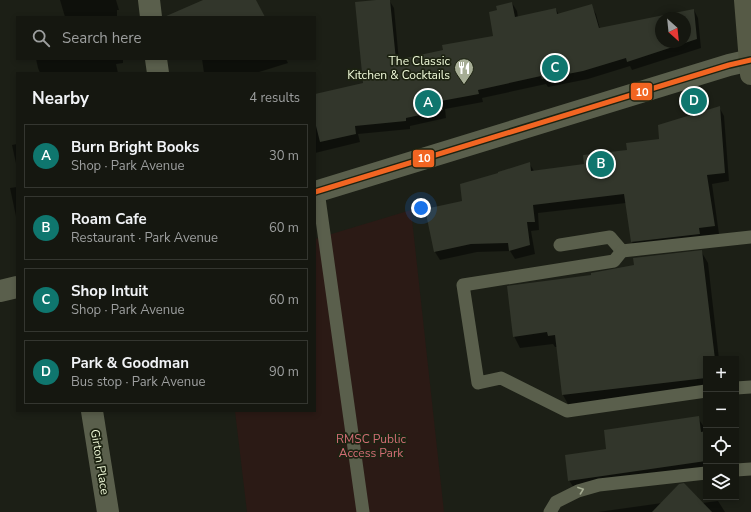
<!DOCTYPE html>
<meta charset="utf-8">
<style>
:root{--surface:#151710;--page:#1e2019;--text:#f1f3f6;--muted:#9d9f9f;--line:#343630;--accent:#0f766e}
body{margin:0;font-family:"Nunito Sans",sans-serif;background:var(--page);color:var(--text)}
.controls{position:absolute;right:12px;bottom:12px;display:grid;overflow:hidden;border-radius:0px;box-shadow:0 2px 6px #0003}
.controls button{width:36px;height:36px;display:grid;place-items:center;padding:0;border:0;border-bottom:1px solid var(--line);background:var(--surface);color:var(--text);font:20px sans-serif}
.compass{position:absolute;left:655px;top:12px;width:36px;height:36px;border-radius:50%;background:var(--surface);box-shadow:0 2px 6px #0003;rotate:153deg}
.you{position:absolute;left:421px;top:208px;width:14px;height:14px;margin:-10px;border:3px solid #fff;border-radius:50%;background:#1a73e8;box-shadow:0 0 0 6px #1a73e833}
.badge{display:grid;place-items:center;width:26px;height:26px;border-radius:50%;background:var(--accent);color:#fff;font-size:13px;font-weight:700}
.pin{position:absolute;translate:-50% -50%;border:2px solid #fff;box-shadow:0 1px 4px #0006}
.list{margin:0;padding:0;list-style:none}
h2{display:flex;justify-content:space-between;align-items:center;height:52px;margin:0;padding:0 16px;font-size:17px}
h2 small{font-size:13px;font-weight:400;color:var(--muted)}
.list li{display:grid;grid-template-columns:26px 1fr auto;gap:12px;align-items:center;box-sizing:border-box;height:64px;margin:0 8px 8px;padding:0 8px;border:1px solid var(--line);border-radius:0px}
.list b{display:block;font-size:15px;white-space:nowrap}
.list p{margin:0;font-size:13px;white-space:nowrap;color:var(--muted)}
.list em{font-size:13px;font-style:normal;color:var(--muted)}
.icon{flex:none;width:22px;height:22px;fill:none;stroke:currentColor;stroke-width:2;stroke-linecap:round;stroke-linejoin:round}
.map{position:relative;flex:none;width:751px;height:512px;overflow:hidden}
.search{position:absolute;background:var(--surface);box-shadow:0 2px 6px #0003;left:16px;top:16px;width:300px;height:44px;display:flex;align-items:center;gap:10px;box-sizing:border-box;padding:0 14px;border-radius:0px;color:var(--muted);font-size:15px}
.panel{position:absolute;background:var(--surface);box-shadow:0 2px 6px #0003;left:16px;top:72px;width:300px;height:340px;border-radius:0px}
.map>svg:first-child{display:block}
.green{fill:#2b1a15}
.shadow{fill:#0007;fill-rule:evenodd}
.building{fill:#32362b;fill-rule:evenodd}
.lines{fill:none;stroke-linecap:round;stroke-linejoin:round}
.service{stroke:#5a5f4c;stroke-width:13}
.minor{stroke:#5a5f4c;stroke-width:22}
.tertiary{stroke:#5a5f4c;stroke-width:22}
.secondary{stroke:#565a46;stroke-width:22}
.bus-1-casing{stroke:#1d2312;stroke-width:8}
.bus-1{stroke:#f26522;stroke-width:5}
.oneway{stroke:#a5ac92}
.labels{text-anchor:middle;dominant-baseline:central;stroke-width:3.5;stroke-linejoin:round;paint-order:stroke}
.poi-label{font-size:12px;fill:#f0fad9;stroke:#1d2312;text-anchor:end}
.park-label{font-size:12px;fill:#d26d75;stroke:#1d2312}
.street-label{font-size:12px;fill:#f0fad9;stroke:#1d2312}
.line-badge{stroke:#1d2312;stroke-width:1.5}
.badge-label{font-size:11px;text-anchor:middle;font-weight:bold;fill:#fff}
</style>
<div class="map">
<svg width="751" height="512" viewBox="0 0 751 512">
<rect width="100%" height="100%" fill="#1c1f16"/>
<path class="green" d="M 411,210 L 444,512 L 247,512 L 235,411 L 315,411 L 315,239 Z"/>
<g class="shadow">
<path d="M 60,0 L 116,0 L 119,10 L 117,10 L 117,17 L 65,17 Z"/>
<path d="M 386,0 L 389,0 L 394,8 L 399,61 L 444,51 L 495,36 L 498,11 L 512,3 L 517,11 L 518,18 L 556,9 L 559,15 L 591,6 L 596,14 L 600,29 L 694,10 L 698,18 L 701,48 L 632,70 L 630,66 L 588,79 L 548,87 L 546,84 L 482,98 L 483,102 L 445,109 L 446,118 L 410,126 L 410,129 L 358,134 L 360,142 L 315,153 L 315,95 L 365,84 ZM 661,18 L 685,18 L 685,42 L 661,42 Z"/>
<path d="M 36,59 L 123,59 L 123,63 L 116,64 L 118,73 L 40,73 L 38,68 Z"/>
<path d="M 202,59 L 286,59 L 288,63 L 256,73 L 204,73 Z"/>
<path d="M 719,107 L 724,116 L 729,181 L 712,184 L 719,234 L 637,250 L 632,242 L 626,203 L 538,213 L 539,230 L 531,231 L 535,254 L 515,259 L 510,251 L 477,252 L 440,260 L 435,252 L 463,201 L 500,174 L 529,163 L 534,171 L 585,165 L 660,139 Z"/>
<path d="M 17,144 L 17,168 L 12,145 Z"/>
<path d="M 17,187 L 17,221 L 10,188 Z"/>
<path d="M 701,251 L 708,263 L 719,359 L 706,359 L 706,390 L 569,406 L 563,395 L 557,347 L 555,347 L 553,344 L 520,348 L 514,336 L 592,276 Z"/>
<path d="M 698,418 L 704,427 L 704,432 L 706,432 L 706,472 L 575,490 L 569,480 L 607,450 Z"/>
<path d="M 718,501 L 725,512 L 598,512 L 662,503 L 702,503 Z"/>
</g>
<g class="building">
<path d="M 203,0 L 256,0 L 265,17 L 164,17 Z"/>
<path d="M 376,0 L 390,0 L 396,60 L 443,50 L 442,45 L 493,36 L 489,12 L 497,10 L 496,6 L 512,2 L 515,17 L 556,8 L 557,14 L 592,4 L 599,28 L 694,9 L 697,39 L 627,62 L 626,58 L 583,71 L 542,79 L 541,76 L 478,90 L 479,94 L 441,101 L 443,110 L 406,118 L 406,121 L 355,126 L 356,134 L 320,142 L 315,122 L 315,94 L 363,83 L 355,2 ZM 661,18 L 685,18 L 685,42 L 661,42 Z"/>
<path d="M 720,106 L 725,173 L 707,175 L 715,226 L 699,228 L 700,234 L 631,242 L 624,194 L 533,205 L 535,222 L 527,222 L 530,245 L 509,251 L 508,243 L 471,244 L 434,252 L 425,209 L 462,201 L 460,184 L 498,173 L 498,172 L 530,162 L 531,171 L 584,164 L 583,155 L 627,150 L 626,143 L 659,139 L 658,125 Z"/>
<path d="M 702,250 L 715,359 L 706,359 L 706,378 L 562,395 L 555,335 L 548,336 L 547,332 L 513,337 L 507,286 L 591,275 L 591,273 L 634,265 L 633,258 Z"/>
<path d="M 699,416 L 701,432 L 706,431 L 706,461 L 568,481 L 565,455 L 606,449 L 604,430 Z"/>
<path d="M 684,483 L 712,512 L 652,512 L 679,484 Z"/>
</g>
<g class="lines">
<g class="service">
<path d="M 318,191 L 363,512"/>
<path d="M 560,245 L 610,237 L 622,251 L 751,237"/>
<path d="M 622,251 L 614,261 L 463,285 L 478,383 L 501,378 L 567,411 L 706,391"/>
<path d="M 736,388 L 751,387"/>
<path d="M 736,470 L 751,469"/>
<path d="M 550,512 L 556,502 L 578,491 L 599,485 L 706,473"/>
</g>
<g class="minor">
<path d="M 149,0 L 151,17"/>
<path d="M 156,59 L 158,73"/>
<path d="M 92,411 L 108,512"/>
</g>
<g class="tertiary">
<path d="M 315,192 L 729,65 L 751,60"/>
<path d="M 0,291 L 17,287"/>
</g>
<path class="secondary" d="M 745,0 L 751,74"/>
<g class="bus-1-casing">
<path id="bus-1" d="M 315,192 L 729,65 L 751,60"/>
</g>
<use href="#bus-1" class="bus-1"/>
</g>
<defs><path id="oneway-chevron" d="M-2-3.5L2.5 0L-2 3.5" fill="none" stroke-width="1.6" stroke-linecap="round" stroke-linejoin="round"/></defs>
<use class="oneway" href="#oneway-chevron" transform="translate(581 490) rotate(-20)"/>
<defs>
<g id="restaurant-pin" transform="scale(1)"><path d="M0 17L-7.5 6A9.5 9.5 0 1 1 7.5 6Z" fill="#a6ad95" stroke="#1d2312"/><path d="M-5-6h1v4h1v-4h1v4h1v-4h1v5L-1.5 .5V6h-2V.5L-5-1ZM5-6V6H3V1.5H1.5Q1.5-4 5-6Z" fill="#fff"/></g>
</defs>
<g fill-rule="evenodd">
<use href="#restaurant-pin" x="464" y="68"/>
</g>
<g class="labels">
<g class="poi-label">
<text x="450" y="61">The Classic<tspan x="450" dy="14">Kitchen &amp; Cocktails</tspan></text>
</g>
<g class="park-label">
<text x="371" y="439">RMSC Public<tspan x="371" dy="14">Access Park</tspan></text>
</g>
<g class="street-label">
<text transform="translate(100 462) rotate(81)">Girton Place</text>
</g>
</g>
<g class="line-badge">
<rect x="630" y="82" width="23" height="19" rx="4" fill="#f26522"/>
<rect x="412" y="149" width="23" height="19" rx="4" fill="#f26522"/>
</g>
<g class="badge-label">
<text x="642" y="96">10</text>
<text x="424" y="162">10</text>
</g>
</svg>
<div class="controls">
<button>+</button>
<button>−</button>
<button><svg class="icon" aria-label="locate" viewBox="0 0 24 24"><circle cx="12" cy="12" r="6"/><path d="M12 2v4M12 18v4M2 12h4M18 12h4"/></svg></button>
<button><svg class="icon" aria-label="layers" viewBox="0 0 24 24"><path d="M12 4l9 5-9 5-9-5zM3 14l9 5 9-5"/></svg></button>
</div>
<svg class="compass" viewBox="-18 -18 36 36"><path d="M0-13l5 13h-10z" fill="#e53935"/><path d="M0 13l5-13h-10z" fill="#9d9f9f"/></svg>
<div class="you"></div>
<div class="pin badge" style="left:428px;top:103px">A</div>
<div class="pin badge" style="left:601px;top:164px">B</div>
<div class="pin badge" style="left:555px;top:68px">C</div>
<div class="pin badge" style="left:694px;top:101px">D</div>
<div class="search"><svg class="icon" aria-label="search" viewBox="0 0 24 24"><circle cx="10" cy="10" r="6"/><path d="M15 15l6 6"/></svg>Search here</div>
<section class="panel">
<h2>Nearby<small>4 results</small></h2>
<ul class="list">
<li><span class="badge">A</span><div><b>Burn Bright Books</b><p>Shop · Park Avenue</p></div><em>30 m</em></li>
<li><span class="badge">B</span><div><b>Roam Cafe</b><p>Restaurant · Park Avenue</p></div><em>60 m</em></li>
<li><span class="badge">C</span><div><b>Shop Intuit</b><p>Shop · Park Avenue</p></div><em>60 m</em></li>
<li><span class="badge">D</span><div><b>Park &amp; Goodman</b><p>Bus stop · Park Avenue</p></div><em>90 m</em></li>
</ul>
</section>
</div>
